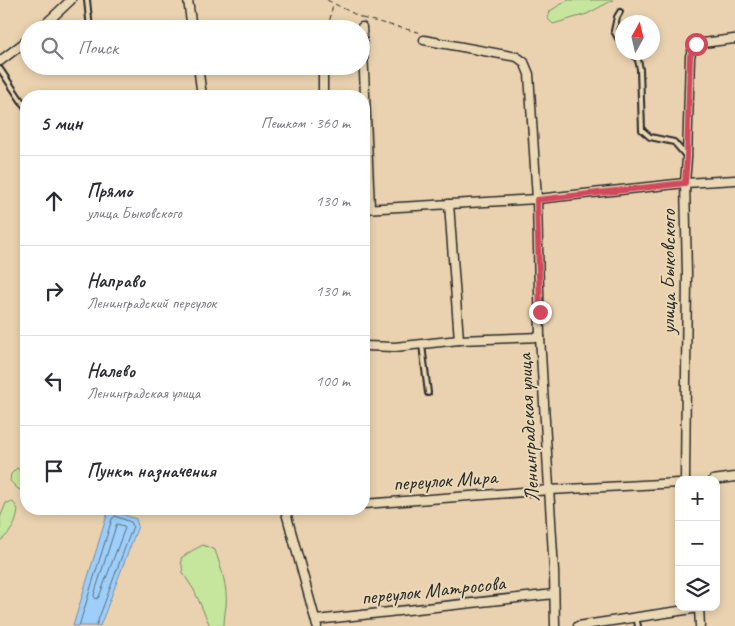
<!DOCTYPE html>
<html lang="ru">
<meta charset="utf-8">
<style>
:root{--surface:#fff;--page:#f2f2f3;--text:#2b2b33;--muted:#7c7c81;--line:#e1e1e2}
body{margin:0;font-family:Caveat,sans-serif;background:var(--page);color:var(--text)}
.controls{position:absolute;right:15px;bottom:15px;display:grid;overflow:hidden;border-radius:10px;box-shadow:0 2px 8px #0003}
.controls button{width:45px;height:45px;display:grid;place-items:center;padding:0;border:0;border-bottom:1px solid var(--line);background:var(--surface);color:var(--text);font:25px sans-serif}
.compass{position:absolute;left:615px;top:15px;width:45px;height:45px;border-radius:50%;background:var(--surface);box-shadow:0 2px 8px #0003;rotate:8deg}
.stop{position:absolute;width:15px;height:15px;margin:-11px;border:4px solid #d1495b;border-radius:50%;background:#fff}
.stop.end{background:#d1495b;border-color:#fff;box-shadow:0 1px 5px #0008}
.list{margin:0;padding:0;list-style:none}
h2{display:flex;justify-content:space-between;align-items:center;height:65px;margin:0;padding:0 20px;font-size:21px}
h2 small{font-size:16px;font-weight:400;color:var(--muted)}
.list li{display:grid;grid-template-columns:32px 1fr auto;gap:15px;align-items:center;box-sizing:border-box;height:90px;padding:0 20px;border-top:1px solid var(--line)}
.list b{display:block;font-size:19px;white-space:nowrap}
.list p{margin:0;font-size:16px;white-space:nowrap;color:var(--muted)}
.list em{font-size:16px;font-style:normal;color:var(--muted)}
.icon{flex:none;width:28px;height:28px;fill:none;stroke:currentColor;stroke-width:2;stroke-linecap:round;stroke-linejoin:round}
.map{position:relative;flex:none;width:735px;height:626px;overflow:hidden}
.search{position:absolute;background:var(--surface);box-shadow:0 2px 8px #0003;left:20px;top:20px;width:350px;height:55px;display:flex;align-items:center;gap:12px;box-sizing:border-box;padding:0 18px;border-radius:28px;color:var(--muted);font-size:19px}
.panel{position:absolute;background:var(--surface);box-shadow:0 2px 8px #0003;left:20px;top:90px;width:350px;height:425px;border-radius:20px}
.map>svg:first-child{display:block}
.green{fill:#c6e59d;stroke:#788864}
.water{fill:#9ecffa;stroke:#708da7}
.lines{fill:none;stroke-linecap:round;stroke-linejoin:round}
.shore{stroke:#596d7e;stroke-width:1}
.service-casing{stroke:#2b2b2b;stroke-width:8}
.minor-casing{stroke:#2b2b2b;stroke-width:11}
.path{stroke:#2b2b2b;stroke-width:1;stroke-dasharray:5 4;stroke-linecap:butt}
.service{stroke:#ebd9b6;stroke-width:4}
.minor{stroke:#ebd9b6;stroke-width:8}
.route{stroke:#d1495b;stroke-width:6}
.labels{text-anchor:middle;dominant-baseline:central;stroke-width:4;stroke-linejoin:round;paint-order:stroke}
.street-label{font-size:21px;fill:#2b2b2b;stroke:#ebd9b6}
</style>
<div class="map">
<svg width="735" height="626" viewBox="0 0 735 626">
<rect width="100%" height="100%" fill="#ead2b0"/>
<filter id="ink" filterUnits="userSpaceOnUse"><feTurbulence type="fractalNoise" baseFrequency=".02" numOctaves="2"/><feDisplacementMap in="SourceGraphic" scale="10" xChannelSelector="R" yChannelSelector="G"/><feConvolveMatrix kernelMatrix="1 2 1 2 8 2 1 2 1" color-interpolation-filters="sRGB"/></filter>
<g filter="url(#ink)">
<g class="green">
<path d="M 568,0 L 613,0 L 587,14 L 553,24 L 548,19 L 550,11 Z"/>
<path d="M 17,468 L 26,476 L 26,491 L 18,489 L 10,481 L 11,474 Z"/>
<path d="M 13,502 L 18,509 C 17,523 11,533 0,541 L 0,518 L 6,503 Z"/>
<path d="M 203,545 L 215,550 C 221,568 228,587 226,606 C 225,613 224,619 224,626 L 210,626 L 194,590 L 183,573 L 181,558 L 193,550 Z"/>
</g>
<path class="water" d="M 113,511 L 136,519 L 138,526 L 100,626 L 73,626 L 107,515 Z"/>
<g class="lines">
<g class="shore">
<path d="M 117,524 L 124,526 L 125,528 L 99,597 L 96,599 L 94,596 Z"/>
<path d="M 79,626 L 112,519 L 115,516 L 131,522 L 133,526 L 96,626"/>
</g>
<g class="service-casing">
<g id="service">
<path d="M 87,0 L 90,29"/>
<path d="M 620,12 L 617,17 L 614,31 L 622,45"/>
<path d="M 632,52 L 638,60 L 640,69 L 642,130 L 650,137 L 674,142 L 686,156"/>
<path d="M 0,69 L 26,108"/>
<path d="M 422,345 L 428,393"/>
<path d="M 636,617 L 638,626"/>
</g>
</g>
<g class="minor-casing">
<g id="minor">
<path d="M 188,0 L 192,29"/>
<path d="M 362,27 L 370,208"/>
<path d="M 40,29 L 71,0"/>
<path d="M 424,40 L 517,57 L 524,62 L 529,74 L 537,199 L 540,337 L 554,571 L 555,626"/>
<path d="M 0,61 L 29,39"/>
<path d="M 198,66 L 202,96"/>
<path d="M 323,96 L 323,66"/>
<path d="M 449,204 L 459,340"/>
<path d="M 364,209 L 537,199 L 685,183 L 735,180"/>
<path d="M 364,346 L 395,347 L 459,340 L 540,337"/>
<path d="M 685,480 L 687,274 L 685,183 L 687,158 L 690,56 L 695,44 L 734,39"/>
<path d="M 713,480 L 735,477"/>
<path d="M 364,504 L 550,490 L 679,483"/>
<path d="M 285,509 L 317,626"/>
<path d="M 699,607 L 700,626"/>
<path d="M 316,620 L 554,594"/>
<path d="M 578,626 L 699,608"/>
</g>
</g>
<g class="path">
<path d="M 327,0 L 362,18"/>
<path d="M 362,18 L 422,33"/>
<path d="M 328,29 L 333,4"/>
</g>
<use href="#service" class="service"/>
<use href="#minor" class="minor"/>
</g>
</g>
<g class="lines" filter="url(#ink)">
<path class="route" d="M 540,312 L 537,200 L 685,183 L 687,158 L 690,56 L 696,44"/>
</g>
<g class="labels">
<g class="street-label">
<text transform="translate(668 272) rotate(-90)">улица Быковского</text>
<text transform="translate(528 428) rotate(-93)">Ленинградская улица</text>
<text transform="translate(445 480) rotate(-4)">переулок Мира</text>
<text transform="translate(433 590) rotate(-6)">переулок Матросова</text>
</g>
</g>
</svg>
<div class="controls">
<button>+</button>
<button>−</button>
<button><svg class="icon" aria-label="layers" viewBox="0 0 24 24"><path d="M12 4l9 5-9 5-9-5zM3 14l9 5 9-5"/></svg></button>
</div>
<svg class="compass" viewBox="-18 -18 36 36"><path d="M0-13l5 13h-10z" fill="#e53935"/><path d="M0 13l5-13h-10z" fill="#7c7c81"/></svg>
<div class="stop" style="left:696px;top:44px"></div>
<div class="stop end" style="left:540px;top:312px"></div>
<div class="search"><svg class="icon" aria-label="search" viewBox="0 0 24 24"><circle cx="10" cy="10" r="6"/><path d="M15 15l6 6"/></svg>Поиск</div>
<section class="panel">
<h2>5 мин<small>Пешком · 360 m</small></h2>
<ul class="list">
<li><svg class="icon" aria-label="ahead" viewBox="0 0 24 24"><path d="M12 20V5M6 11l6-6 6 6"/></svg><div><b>Прямо</b><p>улица Быковского</p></div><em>130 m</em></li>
<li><svg class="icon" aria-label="right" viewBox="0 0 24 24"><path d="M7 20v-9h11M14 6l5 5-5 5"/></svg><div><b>Направо</b><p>Ленинградский переулок</p></div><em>130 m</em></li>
<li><svg class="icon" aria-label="left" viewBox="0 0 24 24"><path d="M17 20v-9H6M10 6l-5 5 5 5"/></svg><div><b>Налево</b><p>Ленинградская улица</p></div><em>100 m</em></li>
<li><svg class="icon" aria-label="arrive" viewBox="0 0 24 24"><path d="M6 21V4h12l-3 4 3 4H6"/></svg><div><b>Пункт назначения</b></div></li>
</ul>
</section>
</div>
